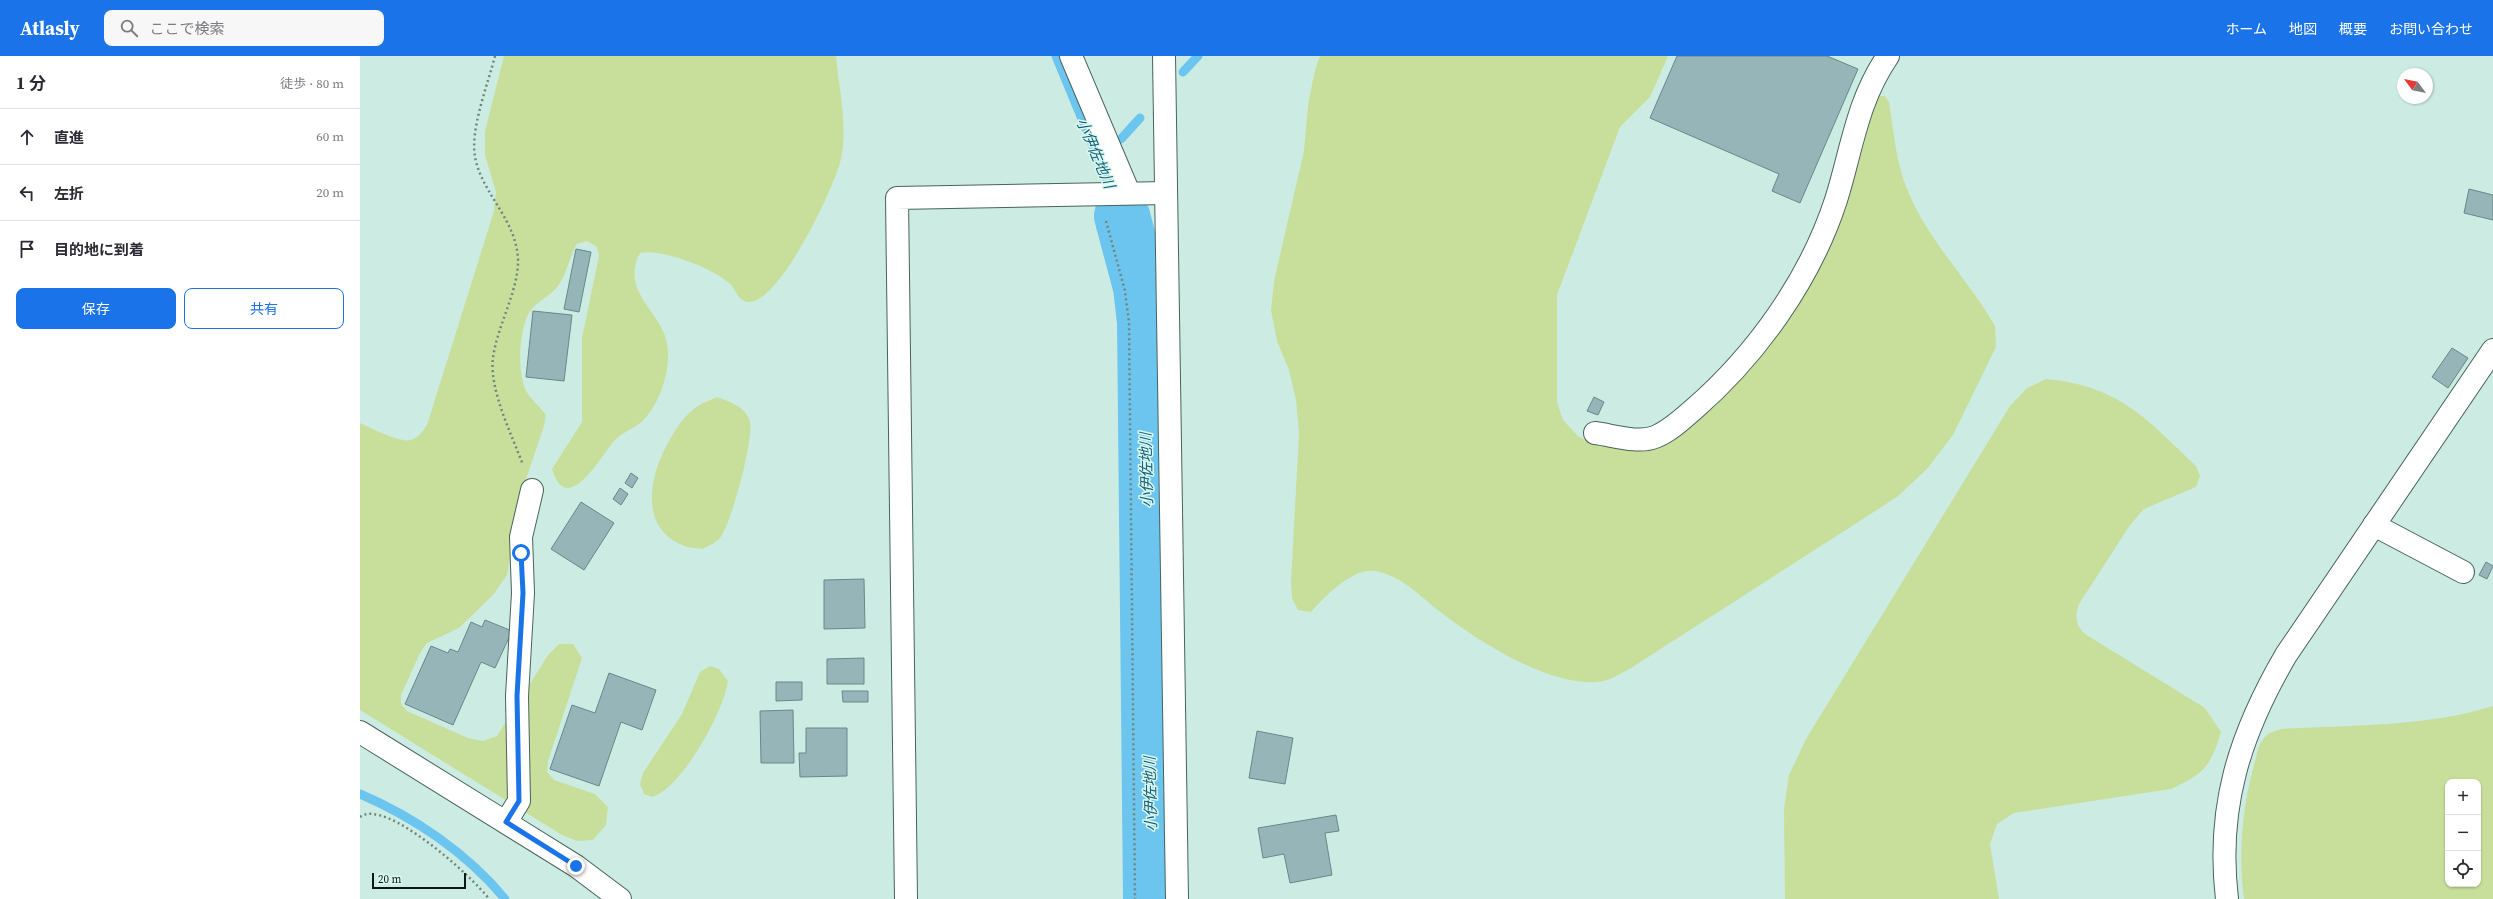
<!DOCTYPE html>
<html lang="ja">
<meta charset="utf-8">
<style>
:root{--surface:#fff;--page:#f7f7f7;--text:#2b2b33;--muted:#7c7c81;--line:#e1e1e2;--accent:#1a73e8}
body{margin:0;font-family:"Source Serif 4","Noto Sans JP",serif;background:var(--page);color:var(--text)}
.controls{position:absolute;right:12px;bottom:12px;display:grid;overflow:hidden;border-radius:8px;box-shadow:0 1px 3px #0004}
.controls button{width:36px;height:36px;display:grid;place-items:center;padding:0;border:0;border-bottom:1px solid var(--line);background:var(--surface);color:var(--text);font:20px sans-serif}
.compass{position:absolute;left:2037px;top:12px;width:36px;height:36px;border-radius:50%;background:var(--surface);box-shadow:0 1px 3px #0004;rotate:302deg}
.scale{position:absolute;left:12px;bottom:10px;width:94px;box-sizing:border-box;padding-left:4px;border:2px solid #0c1815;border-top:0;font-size:11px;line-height:14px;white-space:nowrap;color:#0c1815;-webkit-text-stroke:3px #d9f9f0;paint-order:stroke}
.stop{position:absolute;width:12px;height:12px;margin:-9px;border:3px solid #1a73e8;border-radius:50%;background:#fff}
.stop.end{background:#1a73e8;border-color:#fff;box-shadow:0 1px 4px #0008}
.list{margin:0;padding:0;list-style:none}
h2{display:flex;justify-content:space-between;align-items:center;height:52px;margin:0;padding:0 16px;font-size:17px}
h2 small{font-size:13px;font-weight:400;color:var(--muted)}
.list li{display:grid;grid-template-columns:26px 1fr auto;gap:12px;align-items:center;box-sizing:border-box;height:56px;padding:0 16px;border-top:1px solid var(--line)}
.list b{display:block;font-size:15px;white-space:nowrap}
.list em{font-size:13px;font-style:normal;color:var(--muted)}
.actions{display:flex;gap:8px;padding:12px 16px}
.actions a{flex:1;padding:9px 0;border:1px solid var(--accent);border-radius:8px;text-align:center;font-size:14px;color:var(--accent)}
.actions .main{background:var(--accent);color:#fff}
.icon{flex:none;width:22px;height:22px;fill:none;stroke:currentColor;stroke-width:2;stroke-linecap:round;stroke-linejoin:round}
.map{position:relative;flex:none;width:2133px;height:843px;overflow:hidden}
header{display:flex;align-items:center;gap:24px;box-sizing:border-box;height:56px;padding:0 20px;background:var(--accent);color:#fff}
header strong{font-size:19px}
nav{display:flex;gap:22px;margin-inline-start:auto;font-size:14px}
.search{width:280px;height:36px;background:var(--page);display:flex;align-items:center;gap:10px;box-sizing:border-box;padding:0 14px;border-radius:8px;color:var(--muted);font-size:15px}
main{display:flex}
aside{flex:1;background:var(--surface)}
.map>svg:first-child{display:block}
.green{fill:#c7df9b;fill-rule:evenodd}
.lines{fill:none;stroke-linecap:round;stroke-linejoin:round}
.stream{stroke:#6cc5ee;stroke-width:9}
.river{stroke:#6cc5ee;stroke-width:56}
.building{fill:#95b5b8;stroke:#68878a}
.minor-casing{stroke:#47635c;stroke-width:24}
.path{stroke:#6f8680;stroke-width:2.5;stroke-dasharray:2 3;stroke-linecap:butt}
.minor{stroke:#fff;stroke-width:22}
.route{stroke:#1a73e8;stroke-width:5}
.labels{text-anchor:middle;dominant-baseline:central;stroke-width:3;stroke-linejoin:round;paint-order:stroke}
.water-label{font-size:15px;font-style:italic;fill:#175d79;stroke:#d9f9f0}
</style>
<header>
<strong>Atlasly</strong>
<div class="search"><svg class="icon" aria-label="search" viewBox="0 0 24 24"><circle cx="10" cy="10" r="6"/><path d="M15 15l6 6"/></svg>ここで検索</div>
<nav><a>ホーム</a><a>地図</a><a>概要</a><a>お問い合わせ</a></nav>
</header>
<main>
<aside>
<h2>1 分<small>徒歩 · 80 m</small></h2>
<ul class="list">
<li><svg class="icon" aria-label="ahead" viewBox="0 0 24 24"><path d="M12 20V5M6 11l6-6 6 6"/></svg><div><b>直進</b></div><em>60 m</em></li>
<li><svg class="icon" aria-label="left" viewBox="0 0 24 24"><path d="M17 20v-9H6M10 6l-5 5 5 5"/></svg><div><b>左折</b></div><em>20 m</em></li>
<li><svg class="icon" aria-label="arrive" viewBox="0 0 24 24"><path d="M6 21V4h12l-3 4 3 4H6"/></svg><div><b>目的地に到着</b></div></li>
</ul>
<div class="actions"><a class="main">保存</a><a>共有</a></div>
</aside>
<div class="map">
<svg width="2133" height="843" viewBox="0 0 2133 843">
<rect width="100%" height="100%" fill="#ccece3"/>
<g class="green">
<path d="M 144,0 L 476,0 C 479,33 488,70 481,103 C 475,130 419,249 388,246 C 377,245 376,232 369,227 C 352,212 301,192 280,197 C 258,239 308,257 308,296 C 309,320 298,353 279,368 C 271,374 261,377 254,385 C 241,400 207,463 192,413 L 222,366 L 222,282 L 239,200 L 237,191 L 227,185 L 217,188 C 209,201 207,218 198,230 C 190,241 176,245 169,257 C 159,274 156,320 168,338 C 173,345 180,351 186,359 L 184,370 L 163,432 L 147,519 L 133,539 L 99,572 L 67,587 L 60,597 L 41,639 L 41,648 L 47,655 L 108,682 L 123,685 L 137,680 L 188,599 L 199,588 L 213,588 L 222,602 L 188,705 L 187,716 L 194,724 L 235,738 L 248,751 L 246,769 L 233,784 L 217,785 L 202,779 L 0,654 L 0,367 C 11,372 40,387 51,384 C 58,382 63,375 67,369 L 134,155 L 136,136 L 125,99 L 125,75 Z"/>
<path d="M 960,0 L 1308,0 L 1290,41 L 1260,71 L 1197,239 L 1197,346 L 1203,364 L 1218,380 L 1233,388 L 1273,394 L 1297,393 L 1317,382 L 1355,350 L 1389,315 L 1419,277 L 1445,237 L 1468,194 L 1487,149 L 1515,47 L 1519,40 L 1525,40 L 1529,46 C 1534,76 1536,108 1548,135 C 1568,185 1609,224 1635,270 L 1636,291 L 1593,379 L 1567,413 L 1537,441 L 1271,612 C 1263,616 1253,623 1243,625 C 1195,635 1116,584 1079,555 C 1060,540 1040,519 1015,515 C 993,511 964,541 951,556 L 938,554 L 932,542 L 931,525 L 939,378 L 936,344 L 929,314 L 917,285 L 911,254 L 914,225 L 944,95 L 948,49 L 955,14 Z"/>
<path d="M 1686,323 C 1759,330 1786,362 1836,410 L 1840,420 L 1836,431 L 1784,453 L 1770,469 L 1719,548 C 1715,561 1715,568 1725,578 L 1845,652 L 1861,676 C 1851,710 1844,718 1811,733 L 1654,757 L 1637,768 L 1630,788 L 1639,843 L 1425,843 L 1424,752 L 1429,719 L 1446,683 L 1650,350 L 1667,332 Z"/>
<path d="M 357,341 C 371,346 386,351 390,366 C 394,382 371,471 359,483 C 355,487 348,490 343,493 C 337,492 328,492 322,489 C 278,470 290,418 309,385 C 316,373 325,358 338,350 C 344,346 351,344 357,341 Z"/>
<path d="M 350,610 L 359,613 L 368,625 C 364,655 322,732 292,741 L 284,738 L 280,728 L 283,717 L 322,658 L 340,616 Z"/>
<path d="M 2133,650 L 2133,843 L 1884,843 C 1878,798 1882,753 1894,709 C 1897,699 1898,686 1907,679 C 1910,676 1917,675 1921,673 C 1991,669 2066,671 2133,650 ZM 2088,726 L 2118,726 L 2118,828 L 2088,828 Z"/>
</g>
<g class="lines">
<g class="stream">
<path d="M 696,0 L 762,160"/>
<path d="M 823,16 L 838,0"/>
<path d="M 761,83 L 780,62"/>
<path d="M 0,738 C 54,761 107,797 145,843"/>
</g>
<path class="river" d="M 762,160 L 781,231 L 785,266 L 791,843"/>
</g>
<g class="building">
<path d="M 1317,0 L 1467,0 L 1498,13 L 1440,147 L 1412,135 L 1419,118 L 1290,62 Z"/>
<path d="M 2109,133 L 2133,139 L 2133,164 L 2104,157 Z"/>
<path d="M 216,193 L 231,196 L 219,256 L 204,253 Z"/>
<path d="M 173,255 L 212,259 L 204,325 L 166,321 Z"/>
<path d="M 2092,292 L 2108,302 L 2088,332 L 2072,321 Z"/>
<path d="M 1234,341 L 1244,346 L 1238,359 L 1227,355 Z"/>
<path d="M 271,417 L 278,422 L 272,432 L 265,427 Z"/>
<path d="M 260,432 L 268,438 L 261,449 L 253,443 Z"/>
<path d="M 221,446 L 254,467 L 224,514 L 191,493 Z"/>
<path d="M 2126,506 L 2133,510 L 2127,523 L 2119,519 Z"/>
<path d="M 504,523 L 505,572 L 464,573 L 464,524 Z"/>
<path d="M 125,564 L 152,575 L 135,612 L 121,606 L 93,669 L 45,648 L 71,590 L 88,597 L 90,593 L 98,596 L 111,566 L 122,571 Z"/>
<path d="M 504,602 L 504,628 L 467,628 L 467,603 Z"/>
<path d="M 249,617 L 296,634 L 282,674 L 261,666 L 239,730 L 190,713 L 212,649 L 235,657 Z"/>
<path d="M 416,626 L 442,626 L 442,644 L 416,645 Z"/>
<path d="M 482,635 L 508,635 L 508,646 L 483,646 Z"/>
<path d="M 433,654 L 434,707 L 401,707 L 400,655 Z"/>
<path d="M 446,672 L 487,672 L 487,720 L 440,721 L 439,697 L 446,697 Z"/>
<path d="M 897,675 L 933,682 L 925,728 L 889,722 Z"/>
<path d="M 976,759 L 979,775 L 965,777 L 972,819 L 930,827 L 924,798 L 903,802 L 898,772 Z"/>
</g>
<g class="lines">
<g class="minor-casing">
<g id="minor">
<path d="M 711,0 L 769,137"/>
<path d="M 804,0 L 817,843"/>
<path d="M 1235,377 C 1252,379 1278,388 1295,381 C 1310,375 1322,363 1334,353 C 1396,299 1450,224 1476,144 C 1492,93 1497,45 1528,0"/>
<path d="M 2014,469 L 2103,516"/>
<path d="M 0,676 L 216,810 L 260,843"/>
<path d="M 146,766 L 159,745 L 157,640 L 163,537 L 161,481 L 172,434"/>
<path d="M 546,843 L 537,142 L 806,137"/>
<path d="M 1867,843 C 1856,751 1880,678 1926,599 L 2133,294"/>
</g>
</g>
<g class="path">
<path d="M 135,0 C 128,28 110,73 115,101 C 122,138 156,163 158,203 C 159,234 137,270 133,302 C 129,334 152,379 163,409"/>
<path d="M 746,165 L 765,235 L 769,267 L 775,843"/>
<path d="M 0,761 C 25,741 114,822 129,843"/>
</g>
<use href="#minor" class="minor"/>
</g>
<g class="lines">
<path class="route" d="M 161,497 L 163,537 L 157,640 L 159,745 L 146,766 L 216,810"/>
</g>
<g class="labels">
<g class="water-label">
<text transform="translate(736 97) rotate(67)">小伊佐地川</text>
<text transform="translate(786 414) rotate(-91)">小伊佐地川</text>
<text transform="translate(790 738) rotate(-91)">小伊佐地川</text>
</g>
</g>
</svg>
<div class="controls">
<button>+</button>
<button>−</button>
<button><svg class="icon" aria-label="locate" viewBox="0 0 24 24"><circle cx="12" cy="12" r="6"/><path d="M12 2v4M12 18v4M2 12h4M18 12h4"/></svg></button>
</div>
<svg class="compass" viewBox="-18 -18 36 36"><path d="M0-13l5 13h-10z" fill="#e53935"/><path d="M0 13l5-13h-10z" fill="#7c7c81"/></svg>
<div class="scale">20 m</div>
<div class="stop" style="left:161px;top:497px"></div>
<div class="stop end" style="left:216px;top:810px"></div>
</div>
</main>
